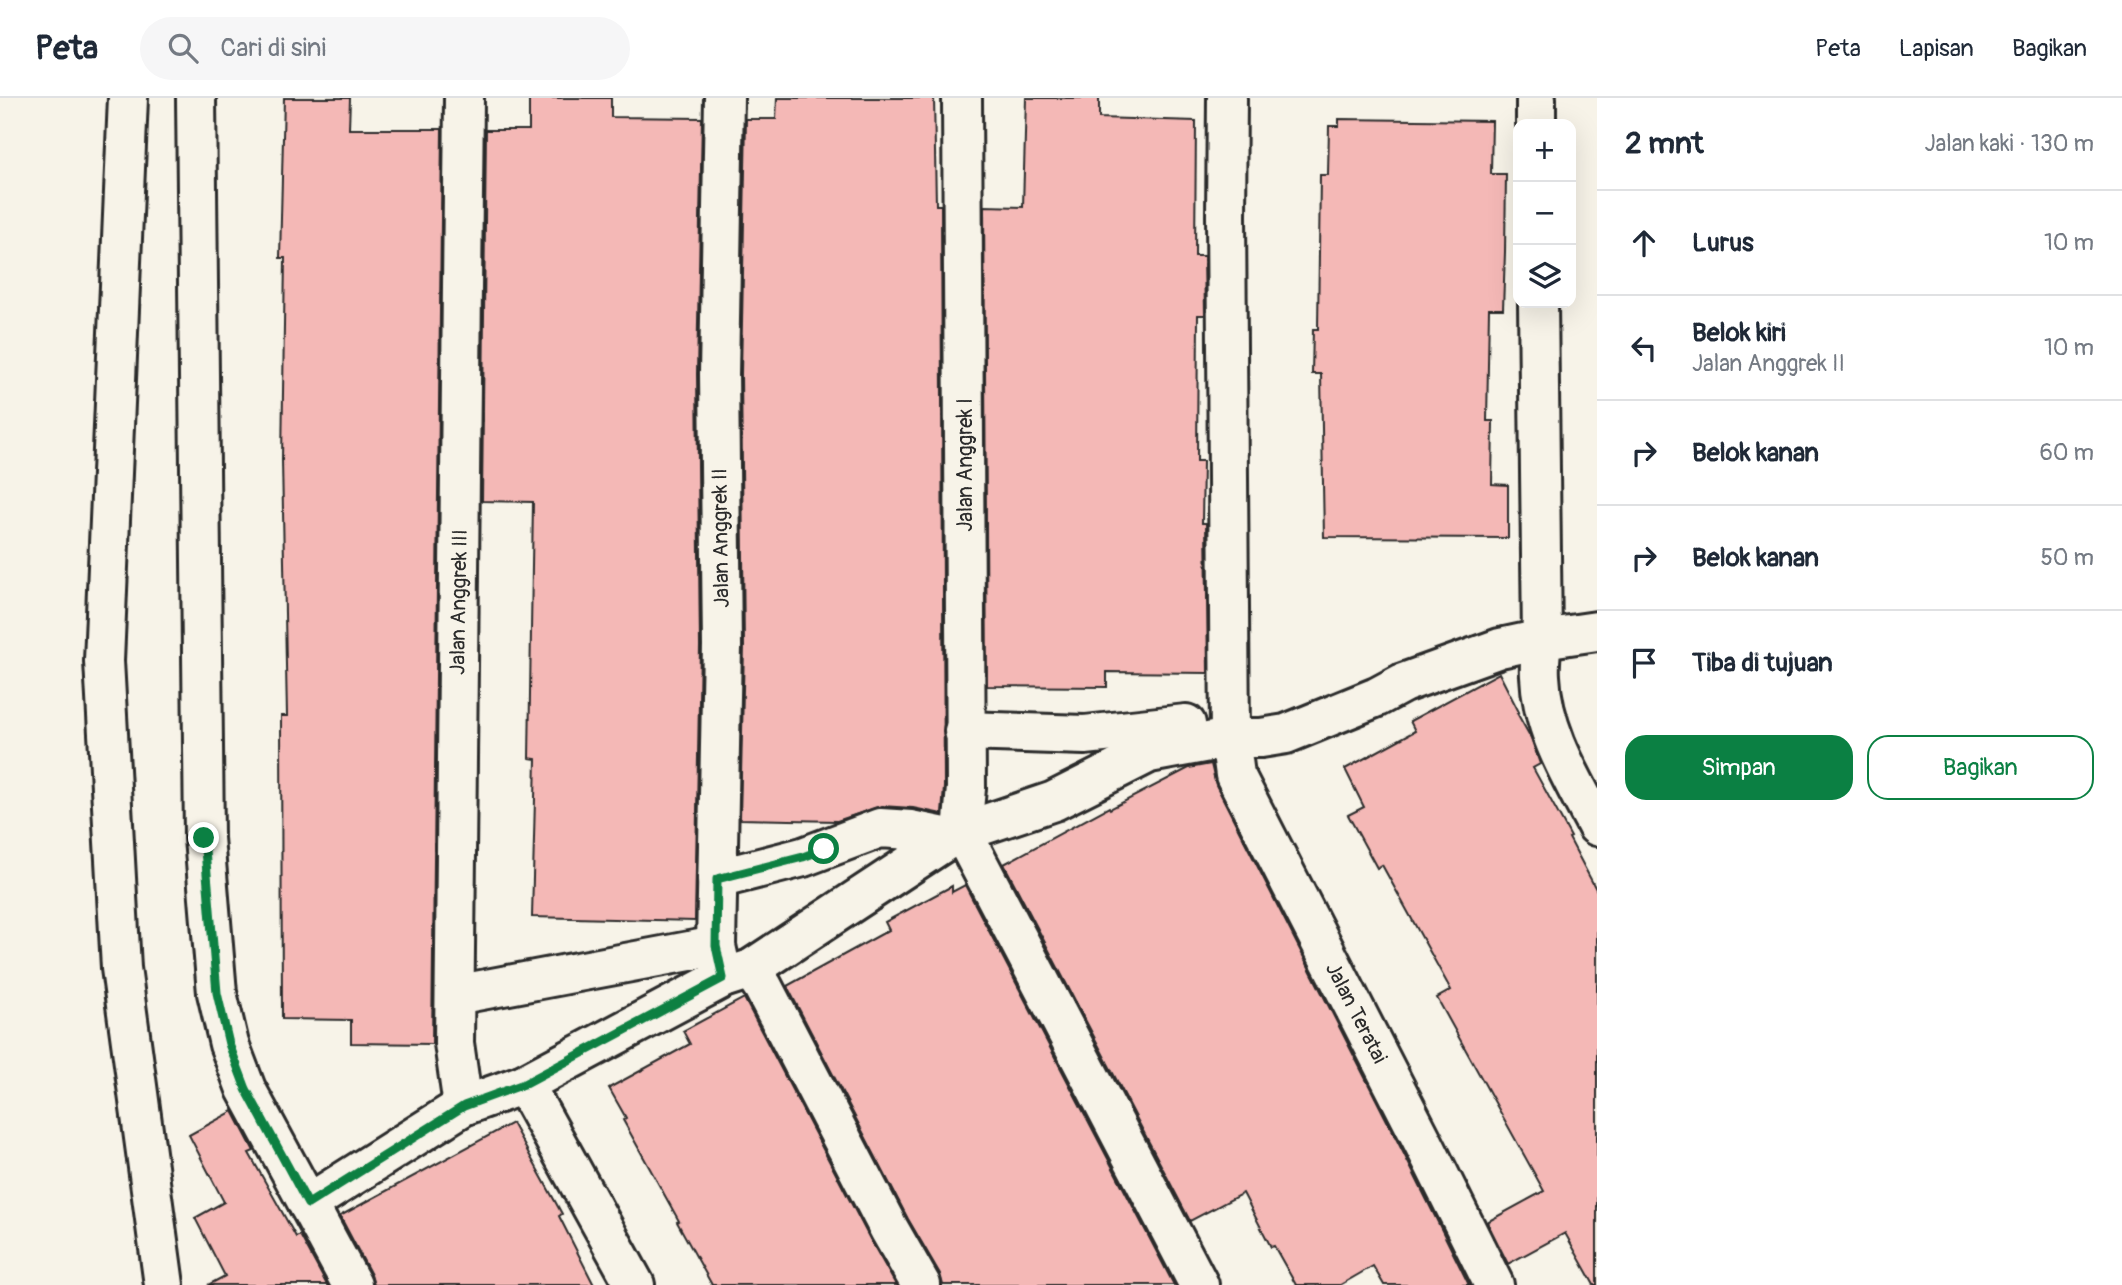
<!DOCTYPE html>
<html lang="id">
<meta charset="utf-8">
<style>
:root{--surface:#fff;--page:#f6f6f7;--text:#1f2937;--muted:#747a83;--line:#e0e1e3;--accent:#0b8043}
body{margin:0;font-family:Pangolin,sans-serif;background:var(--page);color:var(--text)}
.controls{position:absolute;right:21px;top:21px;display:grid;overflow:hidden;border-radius:14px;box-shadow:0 7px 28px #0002}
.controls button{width:63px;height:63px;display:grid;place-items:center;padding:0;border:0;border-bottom:2px solid var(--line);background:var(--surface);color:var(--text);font:35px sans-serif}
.stop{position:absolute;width:21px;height:21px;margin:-16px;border:5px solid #0b8043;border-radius:50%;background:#fff}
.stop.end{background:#0b8043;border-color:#fff;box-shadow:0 2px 7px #0008}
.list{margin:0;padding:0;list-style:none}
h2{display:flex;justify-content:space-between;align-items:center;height:91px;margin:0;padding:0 28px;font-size:30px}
h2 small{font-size:23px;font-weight:400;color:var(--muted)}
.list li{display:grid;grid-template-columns:46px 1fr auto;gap:21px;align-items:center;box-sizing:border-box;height:105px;padding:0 28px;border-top:2px solid var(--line)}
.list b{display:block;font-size:26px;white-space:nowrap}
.list p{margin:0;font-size:23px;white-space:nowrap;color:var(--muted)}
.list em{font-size:23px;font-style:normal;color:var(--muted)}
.actions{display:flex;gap:14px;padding:21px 28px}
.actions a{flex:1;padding:16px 0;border:2px solid var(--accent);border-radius:21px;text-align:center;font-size:24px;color:var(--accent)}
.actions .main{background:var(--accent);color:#fff}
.icon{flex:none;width:38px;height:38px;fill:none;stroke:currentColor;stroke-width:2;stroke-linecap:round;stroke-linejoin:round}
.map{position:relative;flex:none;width:1597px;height:1187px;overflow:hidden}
header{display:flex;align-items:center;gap:42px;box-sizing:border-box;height:98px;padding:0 35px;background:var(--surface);border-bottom:2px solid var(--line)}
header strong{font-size:33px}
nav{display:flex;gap:38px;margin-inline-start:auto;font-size:24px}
.search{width:490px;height:63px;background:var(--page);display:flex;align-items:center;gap:18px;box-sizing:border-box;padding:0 24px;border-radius:38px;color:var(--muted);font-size:26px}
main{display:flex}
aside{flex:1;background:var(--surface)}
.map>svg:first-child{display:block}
.building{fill:#f4b8b6;stroke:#2b2b2b;stroke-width:2}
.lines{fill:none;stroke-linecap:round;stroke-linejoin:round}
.minor-casing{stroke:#2b2b2b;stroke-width:44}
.minor{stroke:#f7f3e8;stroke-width:38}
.route{stroke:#0b8043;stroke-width:9}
.labels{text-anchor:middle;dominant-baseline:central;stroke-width:5;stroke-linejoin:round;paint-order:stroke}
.street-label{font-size:21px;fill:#2b2b2b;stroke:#f7f3e8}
</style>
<header>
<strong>Peta</strong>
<div class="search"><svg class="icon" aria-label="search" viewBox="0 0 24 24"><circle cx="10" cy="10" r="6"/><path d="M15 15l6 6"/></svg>Cari di sini</div>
<nav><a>Peta</a><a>Lapisan</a><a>Bagikan</a></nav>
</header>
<main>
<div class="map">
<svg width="1597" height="1187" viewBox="0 0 1597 1187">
<rect width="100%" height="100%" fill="#f7f3e8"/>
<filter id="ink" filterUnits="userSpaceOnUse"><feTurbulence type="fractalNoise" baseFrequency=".0143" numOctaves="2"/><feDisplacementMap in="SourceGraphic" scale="14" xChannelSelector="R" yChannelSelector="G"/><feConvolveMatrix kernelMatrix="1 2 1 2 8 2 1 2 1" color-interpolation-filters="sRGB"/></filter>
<g filter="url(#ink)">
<g class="building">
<path d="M 284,0 L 350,0 L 349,31 L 442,31 L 432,946 L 351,945 L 351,922 L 282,921 L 281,618 L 287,618 L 282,362 L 285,160 L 280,160 Z"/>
<path d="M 529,0 L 611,0 L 611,19 L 702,20 L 697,276 L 700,548 L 695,823 L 532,819 L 536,661 L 529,660 L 533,404 L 482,403 L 486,32 L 529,32 Z"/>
<path d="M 777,0 L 934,0 L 936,107 L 941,107 L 944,689 L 942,716 L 913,710 L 881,708 L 837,723 L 740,721 L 744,548 L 741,276 L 746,21 L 776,21 Z"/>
<path d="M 1026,0 L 1099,0 L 1099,20 L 1196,23 L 1195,158 L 1204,158 L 1205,217 L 1198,217 L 1197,363 L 1203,363 L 1202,425 L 1206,425 L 1208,575 L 1107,574 L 1107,589 L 987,588 L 984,108 L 1023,109 Z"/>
<path d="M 1339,21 L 1492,23 L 1491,76 L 1506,76 L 1505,154 L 1503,211 L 1489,211 L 1487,323 L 1493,323 L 1492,386 L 1508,387 L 1508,440 L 1324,439 L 1321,276 L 1312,276 L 1313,231 L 1318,231 L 1320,77 L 1328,77 L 1329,28 L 1339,28 Z"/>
<path d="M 1499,575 L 1519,614 L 1517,615 L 1531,640 L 1540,666 L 1533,670 L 1571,739 L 1569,740 L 1597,793 L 1597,1187 L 1594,1187 L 1565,1135 L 1508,1166 L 1487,1124 L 1544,1093 L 1437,900 L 1451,892 L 1382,767 L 1377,770 L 1348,717 L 1364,709 L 1345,671 L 1415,633 L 1410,623 Z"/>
<path d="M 1211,666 L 1216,687 L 1404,1056 L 1469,1187 L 1384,1187 L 1373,1168 L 1340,1187 L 1296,1187 L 1274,1148 L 1271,1149 L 1243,1095 L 1190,1123 L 1004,766 L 1109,709 L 1110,711 L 1189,670 Z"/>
<path d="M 965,787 L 1174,1187 L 943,1187 L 940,1176 L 908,1121 L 787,888 L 889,832 L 885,824 L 952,788 L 952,794 Z"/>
<path d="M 744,900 L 870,1141 L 896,1187 L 712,1187 L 677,1124 L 679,1123 L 623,1022 L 626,1020 L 609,990 L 690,946 L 683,933 Z"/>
<path d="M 233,1013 L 254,1053 L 249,1055 L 296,1139 L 300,1137 L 327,1187 L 208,1187 L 225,1178 L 195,1120 L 224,1104 L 189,1037 Z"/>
<path d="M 512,1025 L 562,1116 L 559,1118 L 594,1187 L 374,1187 L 371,1177 L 340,1118 Z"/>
</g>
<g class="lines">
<g class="minor-casing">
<g id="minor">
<path d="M 128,0 L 104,563 L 121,870 L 164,1187"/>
<path d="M 196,0 L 204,740 L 217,895 L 229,946 L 246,991 L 352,1187"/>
<path d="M 962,0 L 966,690 L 962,734 L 1199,1187"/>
<path d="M 1227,0 L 1226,118 L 1230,640 L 1235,677 L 1424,1046 L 1494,1187"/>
<path d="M 1536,0 L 1536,26"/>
<path d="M 1538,205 L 1542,541 C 1541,553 1539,566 1540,578 C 1542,633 1573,682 1597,728"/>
<path d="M 964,633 L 1085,637 L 1186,626"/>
<path d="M 717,781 L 803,759 L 880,730 L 911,732 L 950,740"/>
<path d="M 751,871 L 763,889 L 889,1131 L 921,1187"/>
<path d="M 723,880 L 716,848 L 722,548 L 719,276 L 724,0"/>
<path d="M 455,897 L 716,848"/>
<path d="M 524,986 L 635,1187"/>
<path d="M 463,1008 L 454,945 L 464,0"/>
<path d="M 308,1106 L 463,1008 L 524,986 L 723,880 L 751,871 L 950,740 L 962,734 L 1054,703 L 1149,655 L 1230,640 L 1261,640 L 1286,636 L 1377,599 L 1403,585 L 1500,550 L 1542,541 L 1597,533"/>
</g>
</g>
<use href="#minor" class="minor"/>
</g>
</g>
<g class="lines" filter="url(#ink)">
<path class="route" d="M 204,740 L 217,895 L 229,946 L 246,991 L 308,1106 L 464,1008 L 524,986 L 723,880 L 716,848 L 717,781 L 803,759 L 824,751"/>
</g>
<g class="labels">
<g class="street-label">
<text transform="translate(965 367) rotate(-90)">Jalan Anggrek I</text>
<text transform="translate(721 440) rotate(-91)">Jalan Anggrek II</text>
<text transform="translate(459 504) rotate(-89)">Jalan Anggrek III</text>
<text transform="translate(1356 915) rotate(63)">Jalan Teratai</text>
</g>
</g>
</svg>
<div class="controls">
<button>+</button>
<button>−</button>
<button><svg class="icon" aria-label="layers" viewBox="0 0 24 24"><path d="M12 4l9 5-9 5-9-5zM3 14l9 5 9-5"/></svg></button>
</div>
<div class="stop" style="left:824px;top:751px"></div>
<div class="stop end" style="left:204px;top:740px"></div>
</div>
<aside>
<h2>2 mnt<small>Jalan kaki · 130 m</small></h2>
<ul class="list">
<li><svg class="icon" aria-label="ahead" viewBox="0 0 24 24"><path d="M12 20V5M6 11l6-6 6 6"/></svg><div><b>Lurus</b></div><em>10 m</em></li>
<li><svg class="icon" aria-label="left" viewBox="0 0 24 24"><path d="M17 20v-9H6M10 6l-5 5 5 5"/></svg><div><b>Belok kiri</b><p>Jalan Anggrek II</p></div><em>10 m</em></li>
<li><svg class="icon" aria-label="right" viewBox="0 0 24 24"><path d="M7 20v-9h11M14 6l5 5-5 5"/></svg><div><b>Belok kanan</b></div><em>60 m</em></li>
<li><svg class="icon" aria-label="right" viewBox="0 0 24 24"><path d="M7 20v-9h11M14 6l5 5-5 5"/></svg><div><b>Belok kanan</b></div><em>50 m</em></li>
<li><svg class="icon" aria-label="arrive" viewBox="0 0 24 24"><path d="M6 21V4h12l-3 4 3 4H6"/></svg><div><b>Tiba di tujuan</b></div></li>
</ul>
<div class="actions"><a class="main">Simpan</a><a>Bagikan</a></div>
</aside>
</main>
